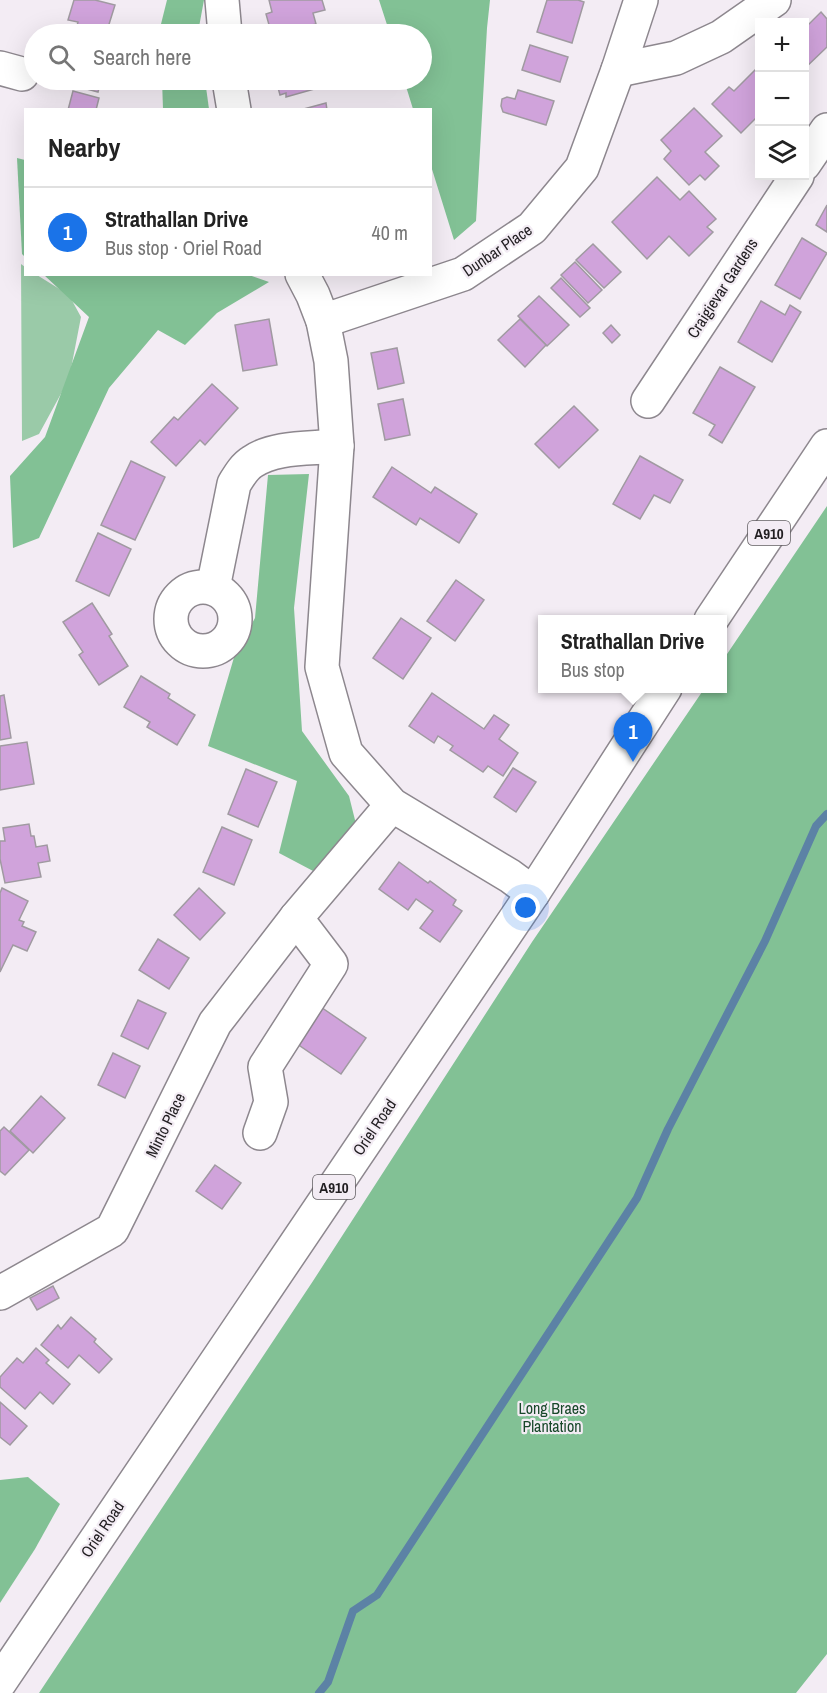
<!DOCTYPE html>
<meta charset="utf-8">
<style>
:root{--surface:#fff;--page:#f2f2f2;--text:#222;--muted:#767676;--line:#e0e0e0;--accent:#1a73e8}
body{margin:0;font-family:"Archivo Narrow",sans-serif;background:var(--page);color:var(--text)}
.controls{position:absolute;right:18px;top:18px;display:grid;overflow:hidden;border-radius:0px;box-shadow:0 6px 24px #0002}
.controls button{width:54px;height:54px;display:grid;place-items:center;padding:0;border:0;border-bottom:2px solid var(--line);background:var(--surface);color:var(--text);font:30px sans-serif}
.you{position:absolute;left:526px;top:908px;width:21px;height:21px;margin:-15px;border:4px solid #fff;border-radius:50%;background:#1a73e8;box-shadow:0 0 0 9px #1a73e833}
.badge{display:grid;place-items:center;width:39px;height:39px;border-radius:50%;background:var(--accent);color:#fff;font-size:20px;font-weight:700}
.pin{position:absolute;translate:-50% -50px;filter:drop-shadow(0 2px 3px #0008)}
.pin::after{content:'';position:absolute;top:32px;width:21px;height:18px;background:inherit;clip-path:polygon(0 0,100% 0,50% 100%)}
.popup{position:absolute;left:538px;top:615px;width:189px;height:78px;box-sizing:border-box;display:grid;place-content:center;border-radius:0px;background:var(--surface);filter:drop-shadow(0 2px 4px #0005);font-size:20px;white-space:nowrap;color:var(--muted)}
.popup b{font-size:22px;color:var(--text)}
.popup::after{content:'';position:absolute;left:50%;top:100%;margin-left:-12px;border:12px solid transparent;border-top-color:var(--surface)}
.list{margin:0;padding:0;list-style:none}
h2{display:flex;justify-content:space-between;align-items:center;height:78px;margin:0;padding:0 24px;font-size:26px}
h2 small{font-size:20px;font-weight:400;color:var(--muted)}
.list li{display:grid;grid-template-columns:39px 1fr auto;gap:18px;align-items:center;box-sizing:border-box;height:90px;padding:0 24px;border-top:2px solid var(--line)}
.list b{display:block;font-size:22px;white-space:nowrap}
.list p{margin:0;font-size:20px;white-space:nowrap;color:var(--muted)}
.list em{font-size:20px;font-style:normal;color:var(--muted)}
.icon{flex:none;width:33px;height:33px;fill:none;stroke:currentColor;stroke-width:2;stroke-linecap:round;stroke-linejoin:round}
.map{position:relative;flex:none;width:827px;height:1693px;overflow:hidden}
.search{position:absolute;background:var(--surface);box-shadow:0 6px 24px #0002;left:24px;top:24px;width:408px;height:66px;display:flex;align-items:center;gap:15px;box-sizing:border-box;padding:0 21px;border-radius:33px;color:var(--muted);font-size:22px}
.panel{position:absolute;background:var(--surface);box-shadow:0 6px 24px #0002;left:24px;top:108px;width:408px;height:168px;border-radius:0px}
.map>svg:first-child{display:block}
.green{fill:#9acaa8}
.forest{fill:#82c195}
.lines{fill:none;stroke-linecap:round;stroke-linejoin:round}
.stream{stroke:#5c82a5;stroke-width:8}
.building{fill:#d0a3db;stroke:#a09aa1;stroke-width:1.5}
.minor-casing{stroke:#8d878e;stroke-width:36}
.major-casing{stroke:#8d878e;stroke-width:36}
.minor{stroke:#fff;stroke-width:33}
.major{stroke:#fff;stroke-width:33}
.labels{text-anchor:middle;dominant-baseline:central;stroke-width:4.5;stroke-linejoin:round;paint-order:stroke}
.shield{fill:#f3ecf4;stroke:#605c60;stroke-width:1.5}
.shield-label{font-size:15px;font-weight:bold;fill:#211e21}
.street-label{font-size:16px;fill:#211e21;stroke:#f3ecf4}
.park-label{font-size:16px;fill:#18482a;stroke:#f3ecf4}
</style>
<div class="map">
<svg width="827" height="1693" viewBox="0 0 827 1693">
<rect width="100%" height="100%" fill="#f3ecf4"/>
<path class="green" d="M 21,264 L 25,267 L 26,274 L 37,275 L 69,295 L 81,317 L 69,379 L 39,434 L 22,441 Z"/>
<g class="forest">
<path d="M 167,0 L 204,0 L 199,27 L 200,34 L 160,34 L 160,28 Z"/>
<path d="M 379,0 L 490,0 L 487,28 L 476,221 L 454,240 L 431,166 L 430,110 L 413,109 L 404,80 L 422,80 L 422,34 L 390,34 Z"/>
<path d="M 162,80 L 205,80 L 209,109 L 163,109 Z"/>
<path d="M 17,158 L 25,160 L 25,257 L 22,254 Z"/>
<path d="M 249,275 L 269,282 L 217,313 L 185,345 L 158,330 L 109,388 L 39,538 L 13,548 L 10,476 L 45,437 L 89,317 L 44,275 Z"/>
<path d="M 309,474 L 294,608 L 302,731 L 349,796 L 356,824 L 315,872 L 279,853 L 297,781 L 208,746 L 235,654 L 255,618 L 268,475 Z"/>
<path d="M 827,506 L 827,1654 L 796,1693 L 39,1693 L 313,1281 L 532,942 L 704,689 L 723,688 L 723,660 Z"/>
<path d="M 28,1477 L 60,1504 L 35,1549 L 0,1603 L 0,1480 Z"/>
</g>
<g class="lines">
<path class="stream" d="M 319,1693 L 328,1682 L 353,1611 L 377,1595 L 637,1198 L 668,1129 L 765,941 L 816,826 L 827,814"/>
</g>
<g class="building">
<path d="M 74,0 L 95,0 L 115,5 L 106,34 L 75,33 L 78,22 L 68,20 Z"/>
<path d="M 269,0 L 322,0 L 325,10 L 313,13 L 316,24 L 277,34 L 277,31 L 271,32 L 266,14 L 272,12 Z"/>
<path d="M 547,0 L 578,0 L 584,2 L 572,43 L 537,32 Z"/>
<path d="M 821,12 L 827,19 L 827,47 L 804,69 L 804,29 Z"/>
<path d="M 530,45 L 568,57 L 560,82 L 522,70 Z"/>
<path d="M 760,65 L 760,114 L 741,133 L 712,104 L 729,87 L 734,91 Z"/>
<path d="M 69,80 L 101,80 L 98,92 L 68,84 Z"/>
<path d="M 276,80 L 323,80 L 325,86 L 286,97 L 286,93 L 280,95 Z"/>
<path d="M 518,90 L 554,101 L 546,125 L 503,112 L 501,106 L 502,99 L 507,97 L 515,99 Z"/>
<path d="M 73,91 L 99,98 L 96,110 L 68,110 Z"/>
<path d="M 326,103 L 327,110 L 300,110 Z"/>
<path d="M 694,108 L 722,136 L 705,152 L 719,166 L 705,180 L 700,175 L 689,185 L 664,159 L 671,151 L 661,140 Z"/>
<path d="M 657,177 L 680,200 L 689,191 L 716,219 L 707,227 L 713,232 L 689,256 L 669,236 L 647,259 L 612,222 Z"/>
<path d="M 827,205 L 827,232 L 816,225 Z"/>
<path d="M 802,238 L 827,253 L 800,299 L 775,285 Z"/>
<path d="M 593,244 L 621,272 L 604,288 L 576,260 Z"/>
<path d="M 575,262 L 602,290 L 588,303 L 561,275 Z"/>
<path d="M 561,278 L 590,308 L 580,317 L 551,288 Z"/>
<path d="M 539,296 L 569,325 L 547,346 L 518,316 Z"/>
<path d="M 761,301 L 785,315 L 790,305 L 801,312 L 772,362 L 738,342 Z"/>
<path d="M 269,319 L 277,365 L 243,371 L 235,325 Z"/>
<path d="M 520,319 L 546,345 L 525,367 L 498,340 Z"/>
<path d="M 611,325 L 620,335 L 612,343 L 603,333 Z"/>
<path d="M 397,348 L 404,383 L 378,389 L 371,353 Z"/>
<path d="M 720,367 L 755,387 L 722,443 L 709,435 L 715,425 L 693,413 Z"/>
<path d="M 212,384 L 238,408 L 205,445 L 200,440 L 176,466 L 151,442 L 174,417 L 178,420 Z"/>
<path d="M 403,399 L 410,435 L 385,440 L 378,404 Z"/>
<path d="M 574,406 L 598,430 L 559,468 L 535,444 Z"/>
<path d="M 640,456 L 683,480 L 670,503 L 654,495 L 640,519 L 613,504 Z"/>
<path d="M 131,461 L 165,477 L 135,540 L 101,525 Z"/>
<path d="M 392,467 L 431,493 L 435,487 L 477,514 L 459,543 L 420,518 L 416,525 L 373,497 Z"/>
<path d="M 98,533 L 131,549 L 109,596 L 76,581 Z"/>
<path d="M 456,580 L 484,600 L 455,641 L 427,621 Z"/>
<path d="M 92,603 L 112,634 L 109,636 L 128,666 L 99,685 L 79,655 L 83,652 L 63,622 Z"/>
<path d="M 401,618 L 431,638 L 403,679 L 373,658 Z"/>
<path d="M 141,676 L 170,694 L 168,698 L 195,715 L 177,745 L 147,727 L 150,722 L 124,707 Z"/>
<path d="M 432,693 L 484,729 L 494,715 L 509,725 L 499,739 L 518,753 L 503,776 L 488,766 L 483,772 L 450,750 L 453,746 L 438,736 L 434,743 L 409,726 Z"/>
<path d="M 4,695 L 11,738 L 0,740 L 0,696 Z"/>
<path d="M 27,742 L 34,784 L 0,790 L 0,746 Z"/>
<path d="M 513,768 L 536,782 L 516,812 L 494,797 Z"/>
<path d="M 246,769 L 277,782 L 258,827 L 228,814 Z"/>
<path d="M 29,824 L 31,836 L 34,836 L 36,847 L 47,845 L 50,861 L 38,863 L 41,877 L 5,883 L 0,859 L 0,841 L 5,841 L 3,828 Z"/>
<path d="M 222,827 L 252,840 L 234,885 L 203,872 Z"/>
<path d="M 399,862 L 428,883 L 430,881 L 456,900 L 453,905 L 462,911 L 440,942 L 420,928 L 433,911 L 416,899 L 408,910 L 379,889 Z"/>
<path d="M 2,888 L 28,901 L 19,920 L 24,922 L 22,926 L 36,932 L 27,951 L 13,945 L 0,972 L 0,893 Z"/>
<path d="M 199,888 L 225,913 L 200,940 L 174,915 Z"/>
<path d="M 158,939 L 189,958 L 169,989 L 139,970 Z"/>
<path d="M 138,1000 L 166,1013 L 148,1049 L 121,1036 Z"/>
<path d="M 315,1003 L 366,1038 L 341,1074 L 290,1039 Z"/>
<path d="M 113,1053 L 140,1066 L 125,1098 L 98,1085 Z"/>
<path d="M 41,1096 L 65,1118 L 33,1153 L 10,1131 Z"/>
<path d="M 4,1127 L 29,1150 L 5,1175 L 0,1171 L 0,1131 Z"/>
<path d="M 215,1165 L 241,1183 L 222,1209 L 196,1191 Z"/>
<path d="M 53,1286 L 59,1298 L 37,1310 L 30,1298 Z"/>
<path d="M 71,1317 L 96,1339 L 94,1342 L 112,1359 L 99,1373 L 79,1355 L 68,1368 L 41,1345 L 58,1325 L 61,1329 Z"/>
<path d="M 36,1348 L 49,1360 L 46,1363 L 70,1384 L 53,1404 L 40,1392 L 25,1409 L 0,1387 L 0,1377 L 17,1358 L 23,1363 Z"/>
<path d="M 0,1402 L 27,1426 L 10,1445 L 0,1437 Z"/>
</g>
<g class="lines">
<g class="minor-casing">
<g id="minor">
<path d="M 222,0 L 225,34"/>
<path d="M 0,68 L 22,74"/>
<path d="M 618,70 L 676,58 L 721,37 L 774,0"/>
<path d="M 229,80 L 234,110"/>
<path d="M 804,164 L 827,130"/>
<path d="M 302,274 L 313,295 L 323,321 L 331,361 L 337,446 L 322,667 L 346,753 L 392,805 L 510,876 L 533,893"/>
<path d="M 323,321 L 463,274 L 532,228 L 582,168 L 618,70 L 641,0"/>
<path d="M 648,401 L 797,176"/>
<circle cx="203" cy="619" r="32"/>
<path d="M 213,588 L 234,484 C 239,476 244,467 252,462 C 275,446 310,449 337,446"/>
<path d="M 260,1133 L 271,1102 L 265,1067 L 331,964 L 296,918"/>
<path d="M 0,1293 L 112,1230 L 215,1023 L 296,918 L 392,805"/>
</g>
</g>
<g class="major-casing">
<g id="major">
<path d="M 711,620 L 827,446"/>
<path d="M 0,1682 L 533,893 L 665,688"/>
</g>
</g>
<use href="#minor" class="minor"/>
<use href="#major" class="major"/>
</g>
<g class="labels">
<g class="shield">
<rect x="748" y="521" width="42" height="24" rx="4.5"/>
<rect x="313" y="1175" width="42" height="24" rx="4.5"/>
</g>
<g class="shield-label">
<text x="769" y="533">A910</text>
<text x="334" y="1187">A910</text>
</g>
<g class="street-label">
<text transform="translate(497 250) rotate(-34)">Dunbar Place</text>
<text transform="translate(722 288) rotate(-57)">Craigievar Gardens</text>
<text transform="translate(165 1125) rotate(-64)">Minto Place</text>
<text transform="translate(374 1127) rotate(-56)">Oriel Road</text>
<text transform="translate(102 1529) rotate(-56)">Oriel Road</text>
</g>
<g class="park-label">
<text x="552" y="1408">Long Braes<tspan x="552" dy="18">Plantation</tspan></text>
</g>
</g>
</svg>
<div class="controls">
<button>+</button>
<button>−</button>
<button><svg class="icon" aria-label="layers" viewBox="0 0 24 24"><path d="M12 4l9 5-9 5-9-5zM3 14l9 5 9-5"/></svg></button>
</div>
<div class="you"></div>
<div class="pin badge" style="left:633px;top:762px">1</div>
<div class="popup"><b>Strathallan Drive</b>Bus stop</div>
<div class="search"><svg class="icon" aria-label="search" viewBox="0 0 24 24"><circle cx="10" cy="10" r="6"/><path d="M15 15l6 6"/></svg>Search here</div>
<section class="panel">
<h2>Nearby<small></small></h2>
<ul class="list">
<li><span class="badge">1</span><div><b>Strathallan Drive</b><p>Bus stop · Oriel Road</p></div><em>40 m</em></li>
</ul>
</section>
</div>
